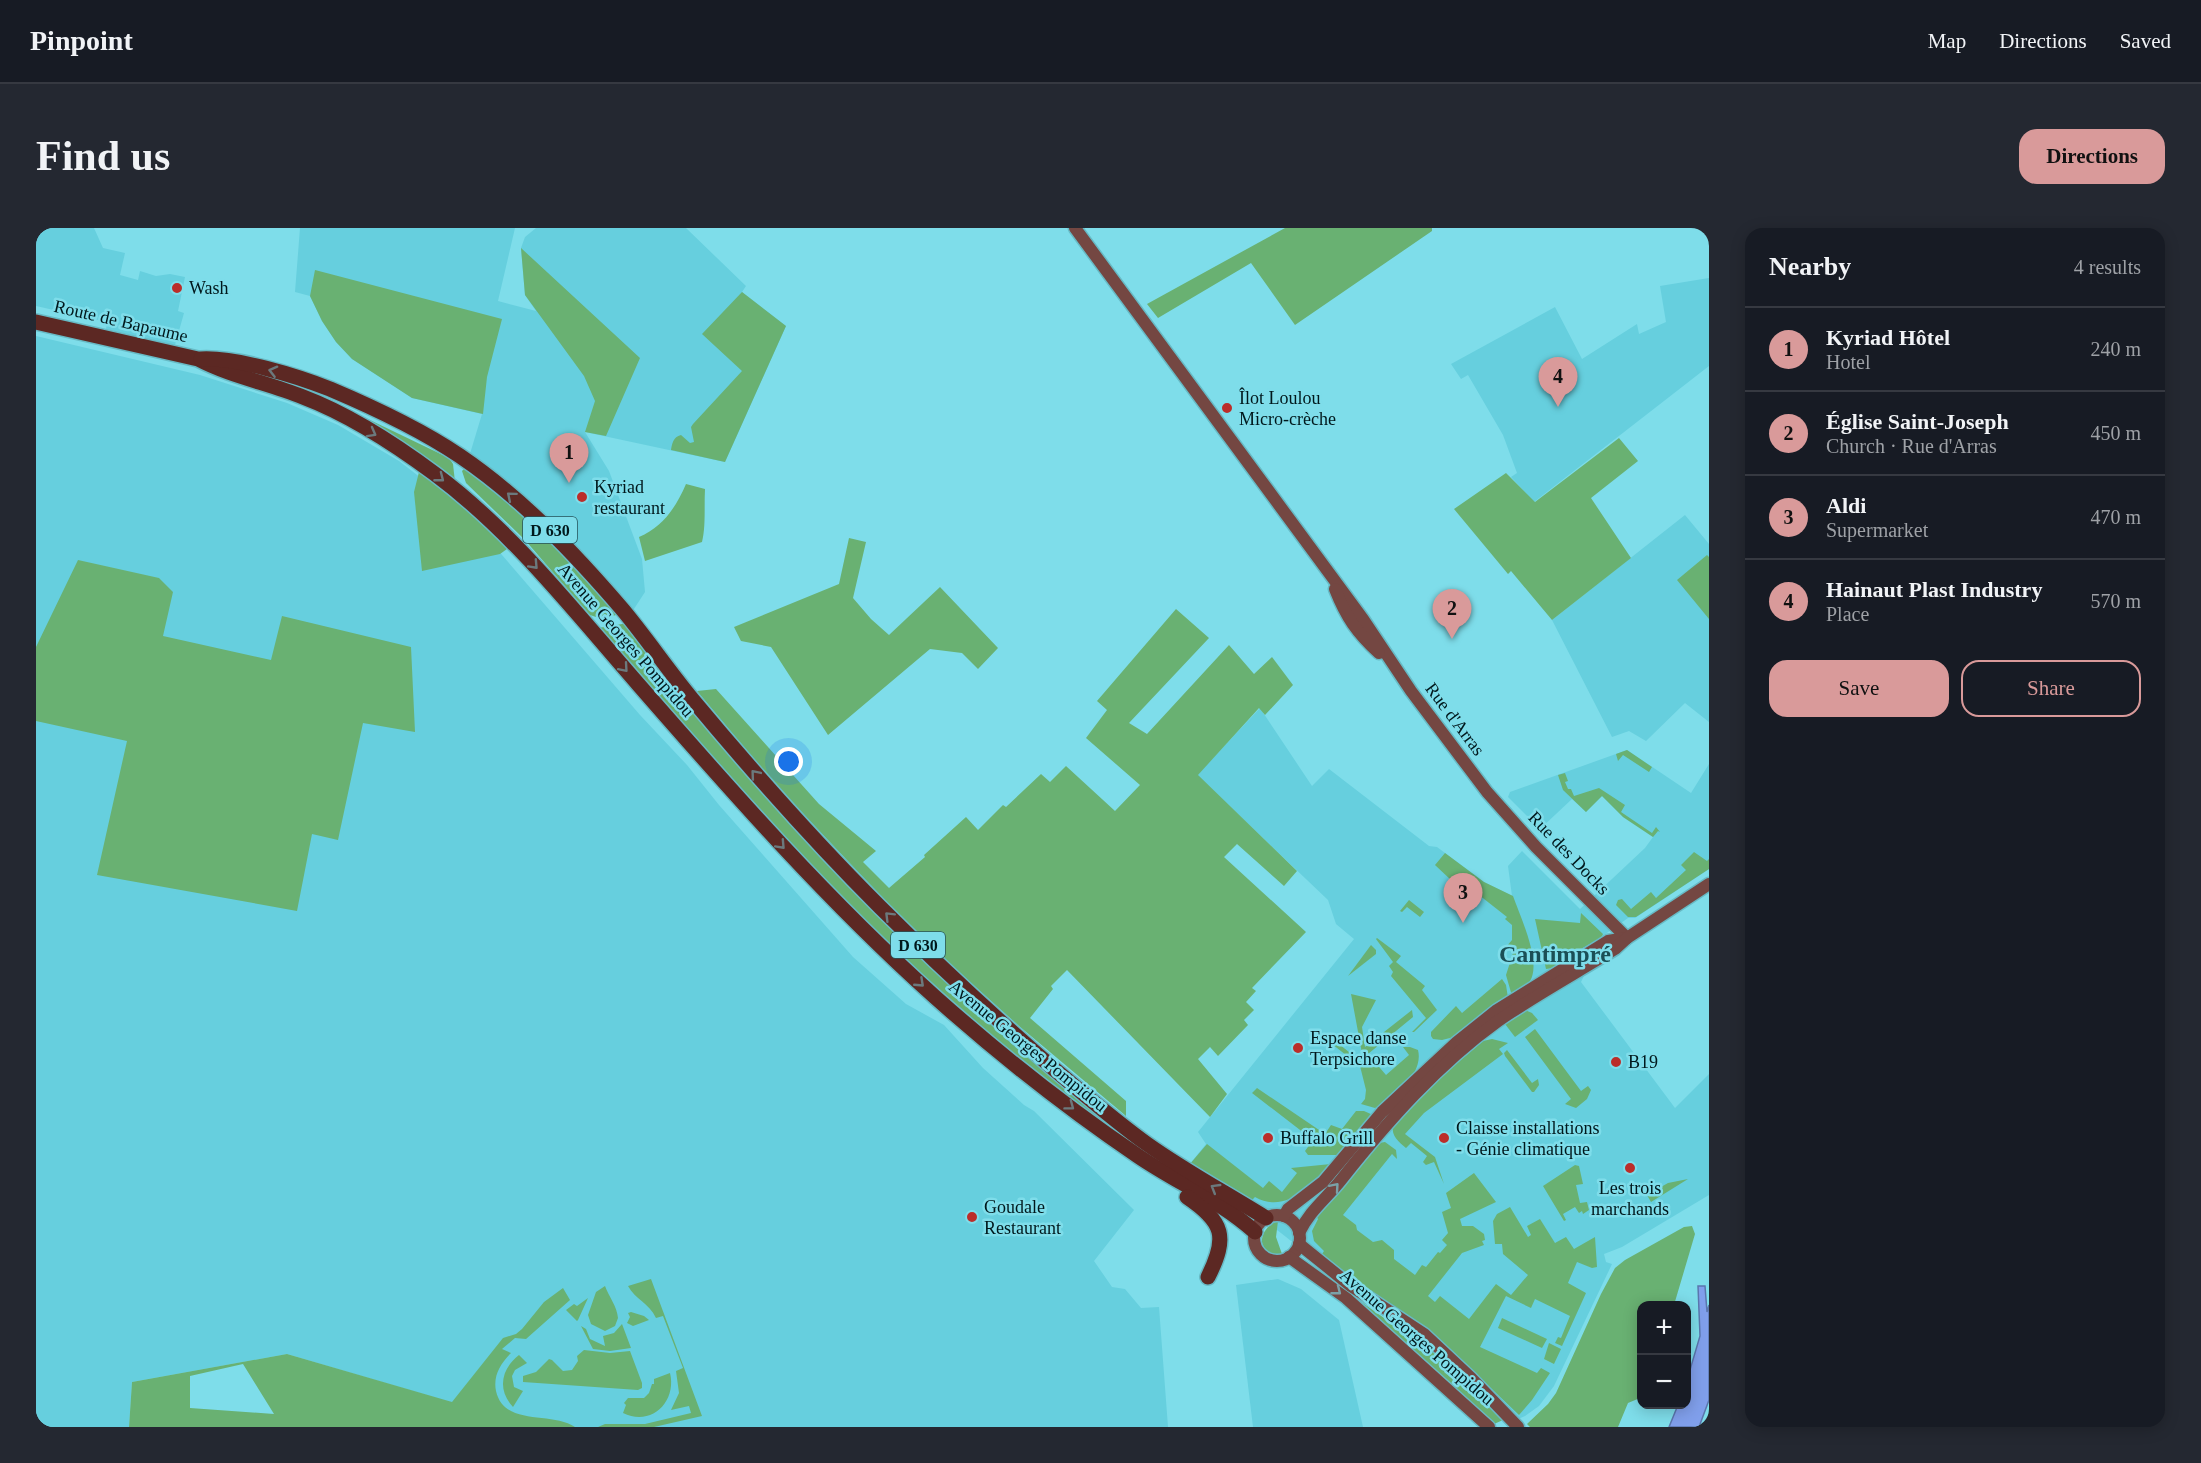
<!DOCTYPE html>
<meta charset="utf-8">
<style>
:root{--surface:#171b24;--page:#242831;--text:#f1f3f6;--muted:#9ea1a6;--line:#363941;--accent:#d99a9a}
body{margin:0;font-family:"Times New Roman",serif;background:var(--page);color:var(--text)}
.controls{position:absolute;right:18px;bottom:18px;display:grid;overflow:hidden;border-radius:12px;box-shadow:0 3px 15px #0003}
.controls button{width:54px;height:54px;display:grid;place-items:center;padding:0;border:0;border-bottom:2px solid var(--line);background:var(--surface);color:var(--text);font:30px sans-serif}
.you{position:absolute;left:753px;top:534px;width:21px;height:21px;margin:-15px;border:4px solid #fff;border-radius:50%;background:#1a73e8;box-shadow:0 0 0 9px #1a73e833}
.badge{display:grid;place-items:center;width:39px;height:39px;border-radius:50%;background:var(--accent);color:#111;font-size:20px;font-weight:700}
.pin{position:absolute;translate:-50% -50px;filter:drop-shadow(0 2px 3px #0008)}
.pin::after{content:'';position:absolute;top:32px;width:21px;height:18px;background:inherit;clip-path:polygon(0 0,100% 0,50% 100%)}
.list{margin:0;padding:0;list-style:none}
h2{display:flex;justify-content:space-between;align-items:center;height:78px;margin:0;padding:0 24px;font-size:26px}
h2 small{font-size:20px;font-weight:400;color:var(--muted)}
.list li{display:grid;grid-template-columns:39px 1fr auto;gap:18px;align-items:center;box-sizing:border-box;height:84px;padding:0 24px;border-top:2px solid var(--line)}
.list b{display:block;font-size:22px;white-space:nowrap}
.list p{margin:0;font-size:20px;white-space:nowrap;color:var(--muted)}
.list em{font-size:20px;font-style:normal;color:var(--muted)}
.actions{display:flex;gap:12px;padding:18px 24px}
.actions a{flex:1;padding:14px 0;border:2px solid var(--accent);border-radius:18px;text-align:center;font-size:21px;color:var(--accent)}
.actions .main{background:var(--accent);color:#111}
.map{position:relative;flex:none;width:1673px;height:1199px;overflow:hidden;border-radius:18px}
header{display:flex;align-items:center;gap:36px;box-sizing:border-box;height:84px;padding:0 30px;background:var(--surface);border-bottom:2px solid var(--line)}
header strong{font-size:28px}
nav{display:flex;gap:33px;margin-inline-start:auto;font-size:21px}
.intro{display:flex;align-items:center;justify-content:space-between;box-sizing:border-box;height:144px;padding:0 36px}
h1{margin:0;font-size:42px}
.button{padding:15px 27px;border-radius:18px;background:var(--accent);color:#111;font-size:21px;font-weight:700}
main{display:flex;gap:36px;padding:0 36px}
aside{flex:1;background:var(--surface);border-radius:18px;box-shadow:0 3px 15px #0003}
.map>svg:first-child{display:block}
.built{fill:#66cfde}
.green{fill:#69b172;fill-rule:evenodd}
.water{fill:#809feb;stroke:#5a76ad;stroke-width:1.5}
.lines{fill:none;stroke-linecap:round;stroke-linejoin:round}
.secondary-casing{stroke:#67bac5;stroke-width:15}
.primary-casing{stroke:#67bac5;stroke-width:18}
.secondary{stroke:#744742;stroke-width:12}
.primary{stroke:#5c2823;stroke-width:15}
.oneway{stroke:#6b797d}
.oneway2{stroke:#7aa1a7}
.poi-dot{fill:#bb2d29;stroke:#7eddea;stroke-width:2}
.labels{text-anchor:middle;dominant-baseline:central;stroke-width:5;stroke-linejoin:round;paint-order:stroke}
.shield{fill:#7eddea;stroke:#26535a;stroke-width:1.5}
.shield-label{font-size:16px;font-weight:bold;fill:#00181c}
.poi-label{font-size:18px;fill:#00181c;stroke:#7eddea;text-anchor:start}
.street-label{font-size:18px;fill:#00181c;stroke:#7eddea}
.district-label{font-size:24px;font-weight:bold;fill:#1b4f56;stroke:#7eddea}
</style>
<header>
<strong>Pinpoint</strong>
<nav><a>Map</a><a>Directions</a><a>Saved</a></nav>
</header>
<div class="intro"><h1>Find us</h1><a class="button">Directions</a></div>
<main>
<div class="map">
<svg width="1673" height="1199" viewBox="0 0 1673 1199">
<rect width="100%" height="100%" fill="#7eddea"/>
<g class="built">
<path d="M 0,0 L 58,0 L 67,20 L 89,25 L 84,47 L 102,52 L 104,43 L 120,48 L 134,46 L 149,49 L 142,83 L 148,85 L 139,117 L 70,101 L 71,94 L 0,78 Z"/>
<path d="M 264,0 L 479,0 L 462,73 L 500,83 L 489,67 L 485,20 L 489,9 L 500,0 L 650,0 L 710,58 L 706,64 L 750,98 L 689,234 L 549,204 L 573,243 L 606,331 L 609,364 L 596,384 L 433,229 L 446,186 L 376,170 L 316,131 L 300,114 L 286,93 L 274,68 L 259,64 Z"/>
<path d="M 1673,50 L 1673,138 L 1498,274 L 1475,249 L 1481,245 L 1467,207 L 1432,147 L 1425,151 L 1415,136 L 1519,79 L 1546,131 L 1601,96 L 1603,106 L 1630,94 L 1624,58 Z"/>
<path d="M 0,108 L 164,147 L 251,175 L 302,197 L 363,233 L 429,284 L 604,487 L 651,537 L 683,577 L 817,729 L 870,776 L 908,797 L 947,840 L 988,877 L 998,883 L 1098,982 L 1058,1033 L 1076,1059 L 1089,1061 L 1105,1080 L 1123,1079 L 1132,1199 L 499,1199 L 251,1126 L 96,1154 L 93,1199 L 0,1199 Z"/>
<path d="M 1649,287 L 1673,316 L 1673,494 L 1649,475 L 1610,513 L 1593,503 L 1576,509 L 1516,392 Z"/>
<path d="M 1224,480 L 1276,558 L 1293,541 L 1393,618 L 1401,619 L 1448,654 L 1476,668 L 1472,638 L 1486,623 L 1544,681 L 1609,620 L 1617,609 L 1587,589 L 1566,568 L 1550,584 L 1536,571 L 1504,601 L 1472,569 L 1474,564 L 1591,522 L 1655,565 L 1673,536 L 1673,641 L 1599,690 L 1592,690 L 1568,707 L 1545,754 L 1639,880 L 1673,846 L 1673,967 L 1586,1019 L 1568,1026 L 1570,1034 L 1576,1036 L 1518,1158 L 1503,1178 L 1489,1188 L 1473,1195 L 1352,1090 L 1245,1005 L 1153,937 L 1170,916 L 1162,904 L 1318,711 L 1300,696 L 1292,672 L 1161,547 Z"/>
<path d="M 1242,1051 L 1265,1061 L 1303,1092 L 1327,1199 L 1217,1199 L 1200,1057 Z"/>
</g>
<g class="green">
<path d="M 1249,0 L 1396,0 L 1396,3 L 1259,97 L 1215,35 L 1122,90 L 1111,76 Z"/>
<path d="M 485,20 L 604,130 L 570,208 L 549,204 L 559,173 L 548,148 L 489,67 Z"/>
<path d="M 279,42 L 466,91 L 451,149 L 447,186 L 376,170 L 316,131 L 300,114 L 286,93 L 274,68 Z"/>
<path d="M 706,64 L 750,98 L 689,234 L 635,222 C 636,216 637,209 645,207 L 654,215 L 658,214 L 655,199 L 657,196 L 706,143 L 666,106 Z"/>
<path d="M 311,181 L 413,230 L 417,236 L 419,254 Z"/>
<path d="M 1583,210 L 1602,233 L 1555,270 L 1595,330 L 1516,392 L 1475,343 L 1472,346 L 1418,281 L 1470,245 L 1499,274 Z"/>
<path d="M 428,241 L 447,254 L 503,300 L 581,384 L 580,387 L 566,391 L 554,387 L 489,312 L 430,255 L 426,243 Z"/>
<path d="M 383,244 C 419,267 442,290 471,321 L 464,326 L 386,343 L 378,264 Z"/>
<path d="M 650,256 L 669,261 C 668,278 670,298 666,314 L 609,333 L 603,309 C 627,299 640,279 650,256 Z"/>
<path d="M 813,310 L 830,314 L 817,370 L 835,391 L 853,407 L 904,359 L 962,420 L 942,441 L 926,425 L 894,421 L 792,507 L 735,419 L 705,413 L 698,399 L 803,356 Z"/>
<path d="M 1671,327 L 1673,329 L 1673,391 L 1641,352 Z"/>
<path d="M 42,332 L 123,350 L 137,364 L 127,408 L 235,432 L 246,388 L 375,419 L 379,504 L 327,495 L 302,612 L 276,606 L 261,683 L 61,647 L 91,513 L 0,493 L 0,419 Z"/>
<path d="M 1140,381 L 1173,410 L 1093,495 L 1111,506 L 1193,417 L 1218,446 L 1236,429 L 1257,457 L 1229,487 L 1223,480 L 1162,547 L 1261,643 L 1248,658 L 1201,616 L 1188,629 L 1270,704 L 1216,760 L 1220,763 L 1210,774 L 1218,782 L 1208,792 L 1212,797 L 1182,828 L 1174,819 L 1162,831 L 1191,866 L 1174,889 L 1031,742 L 1015,758 L 1017,761 L 994,790 L 1090,873 L 1090,888 L 983,798 L 913,735 L 842,665 L 738,555 L 661,463 L 680,461 L 783,576 L 840,623 L 827,634 L 853,660 L 889,629 L 888,627 L 930,589 L 942,602 L 967,577 L 970,579 L 1005,546 L 1014,554 L 1030,538 L 1079,583 L 1104,557 L 1050,510 L 1071,482 L 1061,473 Z"/>
<path d="M 586,396 L 590,396 L 750,589 L 1113,925 L 1078,903 L 1010,854 L 890,753 L 776,644 L 562,400 Z"/>
<path d="M 1591,522 L 1616,539 L 1613,544 L 1587,527 L 1582,533 L 1580,526 Z"/>
<path d="M 1529,545 L 1532,553 L 1529,554 L 1532,561 L 1535,561 L 1538,568 L 1563,560 L 1589,577 L 1585,584 L 1616,605 L 1620,599 L 1624,604 L 1622,603 L 1617,609 L 1587,589 L 1566,568 L 1550,584 L 1527,562 L 1522,547 Z"/>
<path d="M 1658,624 L 1671,633 L 1673,631 L 1673,641 L 1600,689 L 1592,689 L 1580,677 L 1582,672 L 1586,671 L 1595,681 L 1615,664 L 1620,670 L 1650,642 L 1645,637 Z"/>
<path d="M 1409,625 L 1448,654 L 1477,668 C 1484,688 1506,734 1494,753 C 1490,759 1482,764 1476,768 L 1470,747 L 1478,722 L 1470,719 L 1476,712 L 1476,697 L 1469,691 L 1471,689 L 1429,656 L 1416,653 L 1399,637 Z"/>
<path d="M 1373,672 L 1388,684 L 1384,689 L 1371,679 L 1366,684 L 1364,683 Z"/>
<path d="M 1545,685 L 1567,706 L 1565,710 L 1532,728 L 1517,740 L 1510,741 L 1499,691 L 1544,695 Z"/>
<path d="M 1341,710 L 1365,728 L 1360,734 L 1389,758 L 1386,762 L 1401,782 L 1378,804 L 1376,804 L 1390,790 L 1355,748 L 1357,744 L 1353,738 L 1357,734 L 1340,711 Z"/>
<path d="M 1335,717 L 1340,722 L 1340,726 L 1312,748 Z"/>
<path d="M 1466,751 L 1470,757 L 1472,770 L 1447,786 L 1418,809 L 1406,812 L 1397,811 L 1395,808 L 1395,804 L 1420,778 L 1426,785 Z"/>
<path d="M 1315,766 L 1340,772 L 1326,799 L 1329,819 L 1376,782 L 1377,789 L 1332,826 L 1350,847 L 1373,827 L 1367,819 L 1374,819 L 1382,822 C 1388,845 1359,872 1339,880 L 1325,876 L 1329,871 L 1330,862 L 1324,838 L 1287,809 L 1289,805 L 1328,836 Z"/>
<path d="M 1489,782 L 1496,785 L 1502,792 L 1479,809 L 1469,796 Z"/>
<path d="M 1499,801 L 1545,863 L 1552,858 L 1555,862 L 1551,871 L 1540,880 L 1529,876 L 1535,871 L 1489,809 Z"/>
<path d="M 1456,811 L 1472,815 L 1463,821 L 1467,826 L 1388,885 L 1369,906 L 1399,929 L 1408,956 L 1398,934 L 1390,937 L 1387,934 L 1391,928 L 1375,915 L 1370,920 C 1363,914 1355,908 1357,898 L 1392,860 L 1447,813 Z"/>
<path d="M 1471,822 L 1496,855 L 1502,851 L 1503,857 L 1498,864 L 1496,864 L 1469,828 L 1468,825 Z"/>
<path d="M 1221,860 L 1289,906 L 1295,897 L 1306,901 L 1320,883 L 1328,883 L 1337,887 L 1303,927 L 1272,927 L 1269,923 L 1277,912 L 1216,865 Z"/>
<path d="M 1349,914 L 1360,922 L 1361,931 L 1356,926 L 1307,987 L 1320,997 L 1321,1002 L 1337,1014 L 1346,1012 L 1358,1022 L 1358,1031 L 1379,1047 L 1386,1037 L 1390,1039 L 1402,1024 L 1404,1025 L 1411,1017 L 1406,1012 L 1412,1005 L 1406,984 L 1415,980 L 1410,965 L 1438,945 L 1460,974 L 1424,991 L 1426,998 L 1437,998 L 1448,1006 L 1449,1012 L 1446,1013 L 1448,1017 L 1426,1025 L 1392,1068 L 1399,1074 L 1404,1068 L 1433,1091 L 1460,1056 L 1475,1067 L 1492,1047 L 1467,1026 L 1466,1016 L 1459,1016 L 1457,993 L 1461,986 L 1474,979 L 1492,1009 L 1495,1007 L 1491,998 L 1504,991 L 1519,1015 L 1530,1009 L 1538,1021 L 1559,1009 L 1561,1039 L 1556,1040 L 1541,1034 L 1532,1055 L 1550,1065 L 1526,1118 L 1519,1115 L 1522,1109 L 1525,1110 L 1534,1088 L 1499,1071 L 1495,1080 L 1470,1068 L 1444,1119 L 1501,1145 L 1505,1140 L 1514,1145 L 1496,1172 L 1483,1187 L 1416,1123 L 1307,1046 L 1286,1026 L 1288,1023 L 1278,1013 L 1276,1003 L 1282,991 L 1280,988 L 1343,915 Z"/>
<path d="M 1171,916 L 1227,960 L 1233,953 L 1246,964 L 1261,945 L 1255,940 L 1295,936 C 1276,958 1249,986 1219,969 L 1216,972 L 1153,937 Z"/>
<path d="M 1539,937 L 1543,938 L 1547,956 L 1540,957 L 1544,975 L 1551,974 L 1553,982 L 1547,986 L 1546,983 L 1543,985 L 1539,979 L 1527,986 L 1530,992 L 1528,993 L 1507,958 Z"/>
<path d="M 1652,951 L 1615,974 L 1611,967 L 1632,955 Z"/>
<path d="M 1242,993 L 1240,1009 L 1246,1026 C 1220,1029 1220,1001 1242,993 Z"/>
<path d="M 1656,998 L 1659,1006 L 1638,1077 L 1606,1078 L 1605,1173 L 1604,1170 L 1592,1175 L 1582,1199 L 1494,1199 L 1491,1196 L 1512,1176 L 1520,1165 L 1565,1066 L 1579,1040 L 1589,1032 L 1648,999 Z"/>
<path d="M 615,1051 L 666,1188 L 618,1199 L 562,1199 L 569,1196 L 609,1196 L 655,1185 L 653,1178 L 635,1182 L 643,1165 L 640,1143 L 647,1140 L 627,1088 L 620,1090 C 613,1075 599,1071 592,1058 Z"/>
<path d="M 569,1058 C 573,1069 581,1078 582,1090 L 579,1098 L 569,1103 L 555,1096 L 552,1087 L 560,1064 Z"/>
<path d="M 527,1060 L 534,1072 L 490,1111 L 479,1110 L 466,1121 L 475,1125 C 464,1136 457,1148 460,1163 C 468,1199 516,1183 539,1199 L 93,1199 L 96,1154 L 251,1126 L 416,1174 L 467,1110 L 480,1106 L 486,1101 L 508,1074 ZM 207,1136 L 238,1186 L 154,1180 L 154,1148 Z"/>
<path d="M 552,1070 L 542,1092 L 541,1093 L 530,1082 L 538,1076 L 541,1078 Z"/>
<path d="M 1324,1073 L 1413,1136 L 1467,1192 L 1458,1196 Z"/>
<path d="M 595,1084 L 608,1088 L 613,1092 L 597,1098 L 591,1095 L 594,1089 L 592,1085 Z"/>
<path d="M 1466,1090 L 1511,1111 L 1506,1120 L 1462,1100 Z"/>
<path d="M 586,1096 L 595,1120 L 574,1123 L 557,1121 L 545,1098 L 550,1101 L 554,1111 L 569,1118 L 567,1108 L 578,1105 Z"/>
<path d="M 1513,1115 L 1525,1121 L 1518,1136 L 1508,1131 Z"/>
<path d="M 548,1122 L 574,1125 L 594,1123 L 606,1155 L 606,1160 L 602,1162 L 487,1154 L 487,1148 L 500,1144 L 513,1131 L 516,1132 L 527,1143 L 536,1142 L 542,1133 L 541,1128 Z"/>
<path d="M 483,1127 L 491,1135 L 479,1142 L 476,1148 L 478,1159 L 487,1163 L 477,1179 C 461,1162 465,1141 483,1127 Z"/>
<path d="M 634,1145 C 641,1174 615,1199 587,1185 L 590,1177 L 588,1175 L 592,1170 L 608,1170 L 613,1165 L 616,1156 L 618,1156 L 618,1151 Z"/>
</g>
<path class="water" d="M 1662,1058 L 1669,1058 L 1671,1084 L 1673,1077 L 1673,1172 L 1663,1199 L 1633,1199 L 1642,1177 L 1650,1176 L 1651,1152 L 1664,1108 Z"/>
<g class="lines">
<g class="secondary-casing">
<g id="secondary">
<path d="M 1039,0 L 1327,391 L 1375,463 L 1451,564 L 1500,619 L 1591,710"/>
<path d="M 1299,361 C 1310,389 1321,405 1343,425"/>
<circle cx="1241" cy="1010" r="23"/>
<path d="M 1248,988 L 1252,981 L 1287,954 L 1346,884 L 1421,814 L 1461,782 L 1572,713 L 1590,710"/>
<path d="M 1263,1005 C 1274,982 1290,971 1305,952 C 1351,894 1402,836 1462,793 C 1500,767 1540,745 1579,721 L 1591,710 L 1673,656"/>
<path d="M 1263,1016 L 1315,1058 L 1388,1106 L 1435,1150 L 1482,1199"/>
<path d="M 1253,1029 L 1310,1070 L 1453,1199"/>
</g>
</g>
<g class="primary-casing">
<g id="primary">
<path d="M 0,94 L 162,131 C 194,148 232,155 267,169 C 312,186 360,217 399,246 C 477,304 538,383 602,456 C 697,565 792,673 899,769 C 963,826 1031,880 1102,928 C 1140,954 1185,973 1219,1004"/>
<path d="M 165,131 C 200,129 261,148 294,161 C 339,180 384,201 424,228 C 486,270 539,326 587,382 C 611,411 632,442 656,471 C 716,543 777,612 844,679 C 900,735 958,789 1018,841 C 1048,866 1079,893 1111,916 C 1149,943 1190,965 1230,990"/>
<path d="M 1151,969 C 1188,994 1192,1009 1172,1049"/>
</g>
</g>
<use href="#secondary" class="secondary"/>
<use href="#primary" class="primary"/>
</g>
<defs><path id="oneway-chevron" d="M-2-3.5L2.5 0L-2 3.5" fill="none" stroke-width="1.6" stroke-linecap="round" stroke-linejoin="round" transform="scale(1.5)"/></defs>
<g class="oneway">
<use href="#oneway-chevron" transform="translate(237 143) rotate(-166)"/>
<use href="#oneway-chevron" transform="translate(336 205) rotate(29)"/>
<use href="#oneway-chevron" transform="translate(404 250) rotate(38)"/>
<use href="#oneway-chevron" transform="translate(475 268) rotate(-140)"/>
<use href="#oneway-chevron" transform="translate(498 337) rotate(47)"/>
<use href="#oneway-chevron" transform="translate(588 440) rotate(49)"/>
<use href="#oneway-chevron" transform="translate(719 546) rotate(-130)"/>
<use href="#oneway-chevron" transform="translate(745 617) rotate(47)"/>
<use href="#oneway-chevron" transform="translate(853 688) rotate(-135)"/>
<use href="#oneway-chevron" transform="translate(884 755) rotate(43)"/>
<use href="#oneway-chevron" transform="translate(1034 878) rotate(37)"/>
<use href="#oneway-chevron" transform="translate(1179 960) rotate(-149)"/>
</g>
<g class="oneway2">
<use href="#oneway-chevron" transform="translate(1299 959) rotate(-49)"/>
<use href="#oneway-chevron" transform="translate(1301 1063) rotate(38)"/>
</g>
<g class="poi-dot">
<circle cx="141" cy="60" r="6"/>
<circle cx="1191" cy="180" r="6"/>
<circle cx="546" cy="269" r="6"/>
<circle cx="1262" cy="820" r="6"/>
<circle cx="1580" cy="834" r="6"/>
<circle cx="1232" cy="910" r="6"/>
<circle cx="1408" cy="910" r="6"/>
<circle cx="1594" cy="940" r="6"/>
<circle cx="936" cy="989" r="6"/>
</g>
<g class="labels">
<g class="shield">
<rect x="487" y="289" width="54" height="26" rx="4.5"/>
<rect x="855" y="704" width="54" height="26" rx="4.5"/>
</g>
<g class="shield-label">
<text x="514" y="302">D 630</text>
<text x="882" y="717">D 630</text>
</g>
<g class="poi-label">
<text x="153" y="60">Wash</text>
<text x="1203" y="170">Îlot Loulou<tspan x="1203" dy="21">Micro-crèche</tspan></text>
<text x="558" y="259">Kyriad<tspan x="558" dy="21">restaurant</tspan></text>
<text x="1274" y="810">Espace danse<tspan x="1274" dy="21">Terpsichore</tspan></text>
<text x="1592" y="834">B19</text>
<text x="1420" y="900">Claisse installations<tspan x="1420" dy="21">- Génie climatique</tspan></text>
<text x="1244" y="910">Buffalo Grill</text>
<text x="1594" y="960" text-anchor="middle">Les trois<tspan x="1594" dy="21">marchands</tspan></text>
<text x="948" y="979">Goudale<tspan x="948" dy="21">Restaurant</tspan></text>
</g>
<g class="street-label">
<text transform="translate(85 93) rotate(13)">Route de Bapaume</text>
<text transform="translate(590 412) rotate(49)">Avenue Georges Pompidou</text>
<text transform="translate(1419 491) rotate(53)">Rue d'Arras</text>
<text transform="translate(1533 625) rotate(46)">Rue des Docks</text>
<text transform="translate(992 818) rotate(39)">Avenue Georges Pompidou</text>
<text transform="translate(1381 1109) rotate(41)">Avenue Georges Pompidou</text>
</g>
<g class="district-label">
<text x="1519" y="726">Cantimpré</text>
</g>
</g>
</svg>
<div class="controls">
<button>+</button>
<button>−</button>
</div>
<div class="you"></div>
<div class="pin badge" style="left:533px;top:255px">1</div>
<div class="pin badge" style="left:1416px;top:411px">2</div>
<div class="pin badge" style="left:1427px;top:695px">3</div>
<div class="pin badge" style="left:1522px;top:179px">4</div>
</div>
<aside>
<h2>Nearby<small>4 results</small></h2>
<ul class="list">
<li><span class="badge">1</span><div><b>Kyriad Hôtel</b><p>Hotel</p></div><em>240 m</em></li>
<li><span class="badge">2</span><div><b>Église Saint-Joseph</b><p>Church · Rue d'Arras</p></div><em>450 m</em></li>
<li><span class="badge">3</span><div><b>Aldi</b><p>Supermarket</p></div><em>470 m</em></li>
<li><span class="badge">4</span><div><b>Hainaut Plast Industry</b><p>Place</p></div><em>570 m</em></li>
</ul>
<div class="actions"><a class="main">Save</a><a>Share</a></div>
</aside>
</main>
